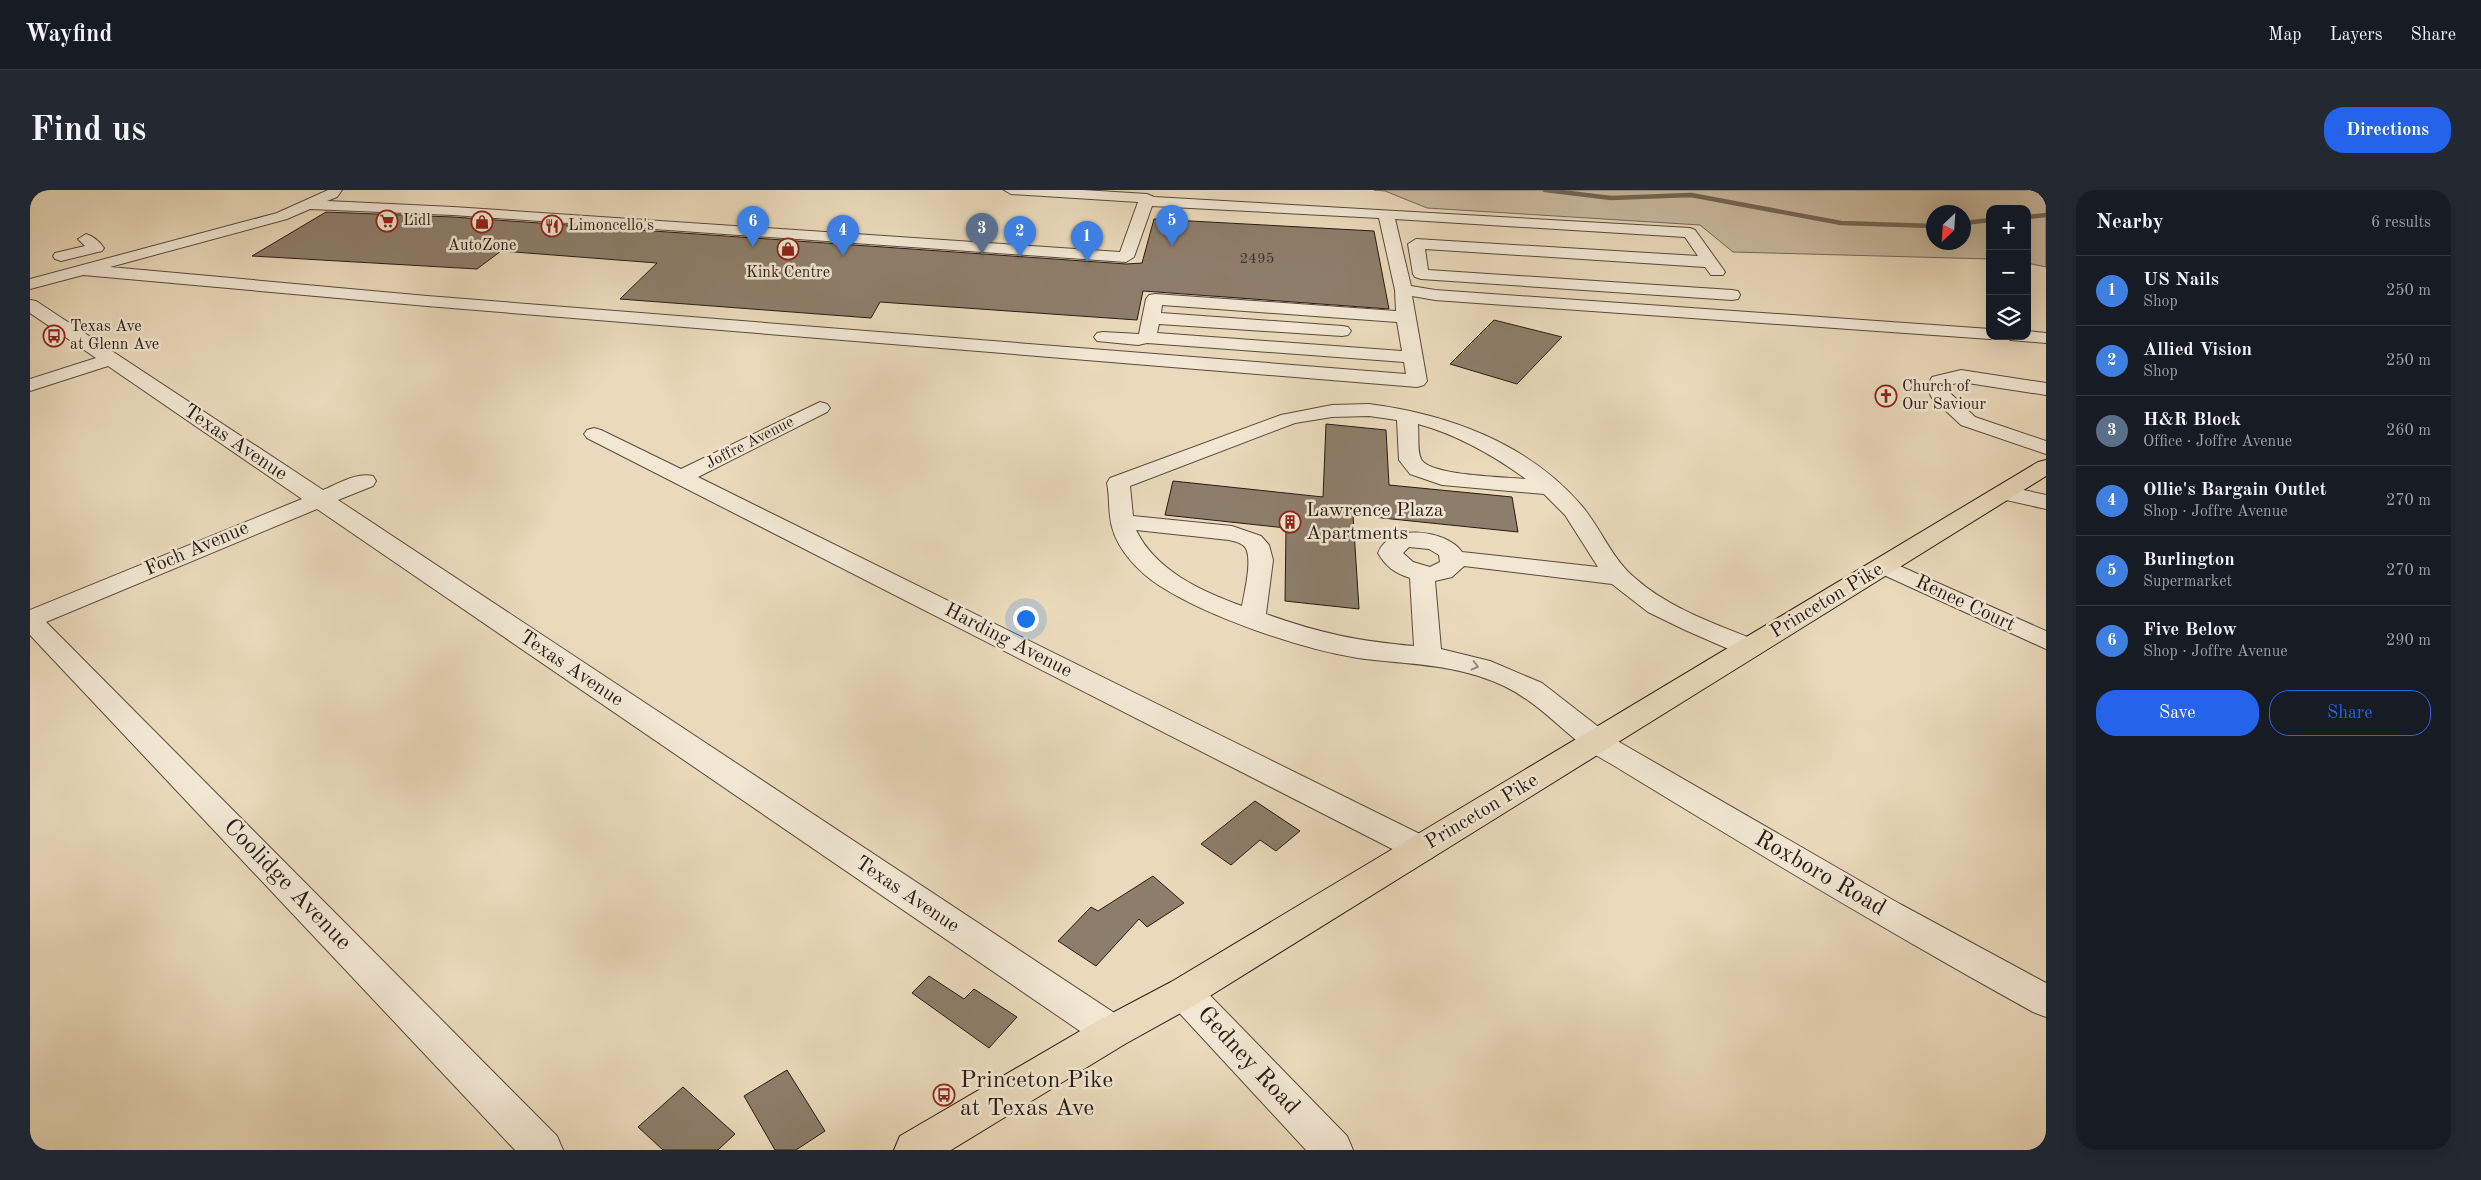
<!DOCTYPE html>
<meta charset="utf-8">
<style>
:root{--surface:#171b24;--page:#242831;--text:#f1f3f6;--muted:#9ea1a6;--line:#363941;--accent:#2563eb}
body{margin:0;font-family:"Old Standard TT",serif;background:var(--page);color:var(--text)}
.controls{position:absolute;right:15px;top:15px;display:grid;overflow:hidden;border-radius:10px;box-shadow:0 5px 20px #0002}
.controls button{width:45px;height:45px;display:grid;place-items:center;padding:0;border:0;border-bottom:1px solid var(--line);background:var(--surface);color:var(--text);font:25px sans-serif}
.compass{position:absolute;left:1896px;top:15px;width:45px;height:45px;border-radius:50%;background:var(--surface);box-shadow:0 5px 20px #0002;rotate:205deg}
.you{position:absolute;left:995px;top:428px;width:18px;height:18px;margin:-12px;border:4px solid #fff;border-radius:50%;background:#1a73e8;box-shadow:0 0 0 8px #1a73e833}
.badge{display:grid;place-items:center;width:32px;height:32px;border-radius:50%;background:var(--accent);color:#fff;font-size:16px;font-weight:700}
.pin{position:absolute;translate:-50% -41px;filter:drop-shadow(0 1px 2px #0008)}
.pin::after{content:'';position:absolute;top:26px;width:18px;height:15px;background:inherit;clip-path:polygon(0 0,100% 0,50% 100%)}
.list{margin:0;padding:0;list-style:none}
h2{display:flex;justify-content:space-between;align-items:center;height:65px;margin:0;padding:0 20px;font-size:21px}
h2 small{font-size:16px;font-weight:400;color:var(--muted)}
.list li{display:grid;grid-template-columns:32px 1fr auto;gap:15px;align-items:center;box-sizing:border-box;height:70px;padding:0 20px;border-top:1px solid var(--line)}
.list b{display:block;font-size:19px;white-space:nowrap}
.list p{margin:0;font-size:16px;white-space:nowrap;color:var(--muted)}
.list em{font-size:16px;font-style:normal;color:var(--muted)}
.actions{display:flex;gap:10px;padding:15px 20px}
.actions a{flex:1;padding:11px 0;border:1px solid var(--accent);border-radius:20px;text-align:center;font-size:18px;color:var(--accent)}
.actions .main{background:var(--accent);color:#fff}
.icon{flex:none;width:28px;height:28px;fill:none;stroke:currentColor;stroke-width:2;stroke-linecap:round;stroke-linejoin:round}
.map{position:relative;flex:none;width:2016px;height:960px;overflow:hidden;border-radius:20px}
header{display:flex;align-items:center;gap:30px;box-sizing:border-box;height:70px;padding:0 25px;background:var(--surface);border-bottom:1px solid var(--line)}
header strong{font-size:24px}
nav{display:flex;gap:28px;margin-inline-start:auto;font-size:18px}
.intro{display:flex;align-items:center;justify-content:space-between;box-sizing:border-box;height:120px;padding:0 30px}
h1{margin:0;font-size:35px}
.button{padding:12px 22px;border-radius:20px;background:var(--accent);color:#fff;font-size:18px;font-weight:700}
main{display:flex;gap:30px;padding:0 30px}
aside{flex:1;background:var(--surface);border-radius:20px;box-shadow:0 5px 20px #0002}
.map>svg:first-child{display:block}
.green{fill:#c9ba9f;stroke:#786a5a;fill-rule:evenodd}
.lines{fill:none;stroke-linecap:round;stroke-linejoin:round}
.stream{stroke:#756756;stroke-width:4.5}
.building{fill:#8d7e6b;stroke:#281b14}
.minor-casing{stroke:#584b3e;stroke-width:2}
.major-casing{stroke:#281b14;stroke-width:2}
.minor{fill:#f1e7d3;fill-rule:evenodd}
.major{fill:#eadabb;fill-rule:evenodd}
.oneway{stroke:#978b7d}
.labels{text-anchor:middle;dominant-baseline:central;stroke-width:5;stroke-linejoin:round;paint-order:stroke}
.far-number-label{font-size:15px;fill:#41342a}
.far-poi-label{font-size:16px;fill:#281b14;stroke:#f1e7d3;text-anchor:start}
.far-street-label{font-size:16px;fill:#281b14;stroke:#f1e7d3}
.street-label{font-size:20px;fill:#281b14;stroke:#f1e7d3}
.poi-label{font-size:20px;fill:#281b14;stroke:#f1e7d3;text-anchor:start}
.near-street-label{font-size:24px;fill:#281b14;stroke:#f1e7d3}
.near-poi-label{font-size:24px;fill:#281b14;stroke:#f1e7d3;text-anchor:start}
</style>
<header>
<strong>Wayfind</strong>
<nav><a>Map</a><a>Layers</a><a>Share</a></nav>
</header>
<div class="intro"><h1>Find us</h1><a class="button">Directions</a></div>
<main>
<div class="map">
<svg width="2016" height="960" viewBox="0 0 2016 960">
<rect width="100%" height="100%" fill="#eadabb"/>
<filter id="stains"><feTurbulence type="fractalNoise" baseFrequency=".004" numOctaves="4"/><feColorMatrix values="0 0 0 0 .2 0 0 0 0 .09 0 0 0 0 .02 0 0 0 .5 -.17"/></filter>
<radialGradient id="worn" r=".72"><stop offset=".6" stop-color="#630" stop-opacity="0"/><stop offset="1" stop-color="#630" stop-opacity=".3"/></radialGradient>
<path class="green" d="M 1344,0 L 2016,0 L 2016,77 L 1997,73 L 1997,19 L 1960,19 L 1960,69 L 1703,62 L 1670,35 L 1397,18 L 1355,1 ZM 1904,22 L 1934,22 L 1934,52 L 1904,52 Z"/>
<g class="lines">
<g class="stream">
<path d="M 1515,0 L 1581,8 L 1661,5 L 1811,33 L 1904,36"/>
<path d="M 1997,27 L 2016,25"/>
<path d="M 1934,33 L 1960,30"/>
</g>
</g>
<g class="building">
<path d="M 296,22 L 423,27 L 1096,74 L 1112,73 L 1124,29 L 1344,41 L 1359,119 L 1113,101 L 1107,130 L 850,112 L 841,128 L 590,109 L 627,73 L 471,61 L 447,79 L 222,66 Z"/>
<path d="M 1464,130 L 1532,147 L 1487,194 L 1420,174 Z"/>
<path d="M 1296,234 L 1356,240 L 1359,295 L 1482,307 L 1488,342 L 1323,325 L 1329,419 L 1255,411 L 1256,338 L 1135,325 L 1143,291 L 1293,307 Z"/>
<path d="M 1225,611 L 1270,641 L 1246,661 L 1230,650 L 1201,675 L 1171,654 Z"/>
<path d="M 1123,686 L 1154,713 L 1117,737 L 1109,729 L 1066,776 L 1028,751 L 1061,717 L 1068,721 Z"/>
<path d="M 899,786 L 934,809 L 944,799 L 987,827 L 959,858 L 882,803 Z"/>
<path d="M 757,880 L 795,941 L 766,960 L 745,960 L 714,906 Z"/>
<path d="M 653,897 L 705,944 L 688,960 L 633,960 L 608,937 Z"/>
</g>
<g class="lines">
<g class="minor-casing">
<g id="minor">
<path d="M 298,0 L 312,0 L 307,7 L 297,11 L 423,17 L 1090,62 L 1108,12 L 981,4 L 974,0 L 1053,0 L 1117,4 L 1124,7 L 1660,38 L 1665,40 L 1693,79 L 1695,82 L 1693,85 L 1681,85 L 1675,77 L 1395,59 L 1398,80 L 1702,100 L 1708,101 L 1710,105 L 1708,109 L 1702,110 L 1391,89 L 1385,87 L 1383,84 L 1378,54 L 1386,49 L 1668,66 L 1655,47 L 1365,29 L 1381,96 L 1405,100 L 1960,139 L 1960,146 L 1967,146 L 1960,149 L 1405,110 L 1382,106 L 1397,191 L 1394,195 L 1387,197 L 397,116 L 53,85 L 0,99 L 0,89 L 247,23 ZM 1122,16 L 1349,28 L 1365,100 L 1366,121 L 1125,104 L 1119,105 L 1116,109 L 1109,144 L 1073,142 L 1067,143 L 1064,147 L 1067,151 L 1108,155 L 1117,153 L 1374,172 L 1376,184 L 397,106 L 80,77 L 257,29 L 280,19 L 423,25 L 1096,72 L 1104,67 ZM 1132,115 L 1367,132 L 1372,161 L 1127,143 L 1129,134 L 1312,146 L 1318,145 L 1321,141 L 1318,137 L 1312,136 L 1131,123 Z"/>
<path d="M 56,44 C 63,46 70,52 74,58 L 72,61 L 31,71 L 25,69 L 23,66 L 25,63 L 55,56 L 48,49 Z"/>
<path d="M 0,110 L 6,111 L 293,300 C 308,294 326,282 343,286 L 346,291 L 343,296 L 308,310 L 1095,830 L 1101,842 L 1095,854 L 1082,859 L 1069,854 L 287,319 L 16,432 L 527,946 L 533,960 L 485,960 L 0,445 L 0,420 L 272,309 L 78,176 L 0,201 L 0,189 L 66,168 L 0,123 Z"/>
<path d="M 1997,141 L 2016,143 L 2016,153 L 1980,150 L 1977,146 L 1997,146 Z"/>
<path d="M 1931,180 L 2016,193 L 2016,205 L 1931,192 L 1919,195 L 1919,202 L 1945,227 L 2016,251 L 2016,264 L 1931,235 L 1902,208 C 1898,202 1898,193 1902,187 Z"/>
<path d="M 790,212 L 797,214 L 800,218 L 797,222 L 668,287 L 1402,650 L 1407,659 L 1402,668 L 1391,671 L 1380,668 L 557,248 L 554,244 L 557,240 L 564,238 L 571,240 L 651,279 Z"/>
<path d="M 1339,214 C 1417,224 1498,253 1551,315 C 1571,338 1581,368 1605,388 C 1640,419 1686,434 1730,452 L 1733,458 L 1730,464 L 1720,466 L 1710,464 L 1655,440 L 1618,422 L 1582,394 L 1434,376 L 1422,387 L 1405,391 L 1411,459 L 1460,471 L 1512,493 L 1584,549 L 1870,714 L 2016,793 L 2016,827 L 2003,822 C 1863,745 1727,663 1591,580 C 1579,572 1565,566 1553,556 C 1527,535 1505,511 1474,496 C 1425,473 1380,475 1328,468 C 1271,459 1178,427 1130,396 C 1110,383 1088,361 1082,337 C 1078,323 1080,307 1077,293 L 1080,288 L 1251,225 L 1302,215 ZM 1339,226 L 1367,230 L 1369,270 L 1380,284 L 1412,295 L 1514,304 L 1535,325 L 1568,377 L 1432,362 C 1417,340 1360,332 1348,363 C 1356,377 1365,383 1380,388 L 1384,456 C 1327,451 1289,443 1236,424 L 1243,370 L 1239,355 L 1231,346 L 1202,336 L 1103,326 L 1100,296 L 1265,233 L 1302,227 ZM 1388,234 C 1428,245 1463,265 1496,289 C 1477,287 1399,286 1391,269 C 1387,261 1389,244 1388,234 ZM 1106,340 L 1199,350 C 1204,351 1211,353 1214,356 C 1224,365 1214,404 1212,416 C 1171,401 1126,381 1106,340 ZM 1379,357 L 1399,359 L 1409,365 L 1410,372 L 1400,377 L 1383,372 L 1373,363 Z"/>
<path d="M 1975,296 L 2016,305 L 2016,319 L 1967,308 L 1964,303 L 1967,298 Z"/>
<path d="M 1854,369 L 2016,441 L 2016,459 L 1845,381 L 1842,376 L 1845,371 Z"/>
<path d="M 1154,787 L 1167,792 L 1317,946 L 1323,960 L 1276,960 L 1141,814 L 1136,803 L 1141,792 Z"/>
</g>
</g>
<g class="major-casing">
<path id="major" d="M 2016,270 L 2016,286 L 1167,814 L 1095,854 L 921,960 L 864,960 L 870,946 L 1069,830 L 1141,792 L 2008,272 Z"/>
</g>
<use href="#minor" class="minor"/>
<use href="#major" class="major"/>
</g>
<defs><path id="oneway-chevron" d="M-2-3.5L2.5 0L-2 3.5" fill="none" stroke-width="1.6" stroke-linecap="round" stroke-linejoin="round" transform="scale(1.25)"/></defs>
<use class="oneway" href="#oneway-chevron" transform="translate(1445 476) rotate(14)"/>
<defs>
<g id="supermarket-ring" transform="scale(1.125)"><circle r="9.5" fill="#f1e7d3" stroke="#8f2418" stroke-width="1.5"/><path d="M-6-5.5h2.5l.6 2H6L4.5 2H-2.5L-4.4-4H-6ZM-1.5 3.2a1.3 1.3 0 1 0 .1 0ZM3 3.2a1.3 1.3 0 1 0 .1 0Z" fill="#8f2418"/></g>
<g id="shop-ring" transform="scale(1.125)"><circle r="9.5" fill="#f1e7d3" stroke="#8f2418" stroke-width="1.5"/><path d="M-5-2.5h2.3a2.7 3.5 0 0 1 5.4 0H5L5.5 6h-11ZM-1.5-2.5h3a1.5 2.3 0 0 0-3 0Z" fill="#8f2418"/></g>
<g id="restaurant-ring" transform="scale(1.125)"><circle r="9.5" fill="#f1e7d3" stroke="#8f2418" stroke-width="1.5"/><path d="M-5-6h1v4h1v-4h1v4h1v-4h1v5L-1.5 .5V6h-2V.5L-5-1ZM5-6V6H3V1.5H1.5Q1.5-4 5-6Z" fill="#8f2418"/></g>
<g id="bus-ring" transform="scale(1.125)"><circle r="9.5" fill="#f1e7d3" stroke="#8f2418" stroke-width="1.5"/><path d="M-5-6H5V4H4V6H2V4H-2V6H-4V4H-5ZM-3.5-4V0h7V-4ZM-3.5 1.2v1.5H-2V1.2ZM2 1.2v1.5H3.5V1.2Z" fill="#8f2418"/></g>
<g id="church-ring" transform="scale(1.125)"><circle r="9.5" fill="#f1e7d3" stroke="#8f2418" stroke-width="1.5"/><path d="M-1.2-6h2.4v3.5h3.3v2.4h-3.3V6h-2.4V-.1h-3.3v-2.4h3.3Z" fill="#8f2418"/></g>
<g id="building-ring" transform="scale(1.125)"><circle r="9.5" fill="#f1e7d3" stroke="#8f2418" stroke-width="1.5"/><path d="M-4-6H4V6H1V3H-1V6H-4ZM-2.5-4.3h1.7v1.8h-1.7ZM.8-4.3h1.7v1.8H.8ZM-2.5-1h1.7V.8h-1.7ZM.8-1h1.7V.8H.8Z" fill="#8f2418"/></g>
</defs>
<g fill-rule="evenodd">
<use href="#supermarket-ring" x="357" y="31"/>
<use href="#shop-ring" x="452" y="32"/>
<use href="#restaurant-ring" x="522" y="36"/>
<use href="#shop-ring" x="758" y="59"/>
<use href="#bus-ring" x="24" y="146"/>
<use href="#church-ring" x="1856" y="206"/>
<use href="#building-ring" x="1260" y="332"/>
<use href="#bus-ring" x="914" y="905"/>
</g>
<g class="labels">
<g class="far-number-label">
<text x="1227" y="69">2495</text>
</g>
<g class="far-poi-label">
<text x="373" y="31">Lidl</text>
<text x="538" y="36">Limoncello's</text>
<text x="452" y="56" text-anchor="middle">AutoZone</text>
<text x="758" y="83" text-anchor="middle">Kink Centre</text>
<text x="40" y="137">Texas Ave<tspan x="40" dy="18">at Glenn Ave</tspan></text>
<text x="1872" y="197">Church of<tspan x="1872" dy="18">Our Saviour</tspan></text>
</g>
<g class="far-street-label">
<text transform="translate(720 253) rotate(-27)">Joffre Avenue</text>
</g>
<g class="street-label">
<text transform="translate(205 253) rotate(34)">Texas Avenue</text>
<text transform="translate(167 359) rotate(-23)">Foch Avenue</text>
<text transform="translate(1797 411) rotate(-31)">Princeton Pike</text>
<text transform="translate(1935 414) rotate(25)">Renee Court</text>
<text transform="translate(978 451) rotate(27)">Harding Avenue</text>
<text transform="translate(541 479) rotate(34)">Texas Avenue</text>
<text transform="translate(1452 622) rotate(-31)">Princeton Pike</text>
<text transform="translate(877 705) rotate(34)">Texas Avenue</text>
</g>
<g class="poi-label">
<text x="1276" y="321">Lawrence Plaza<tspan x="1276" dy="23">Apartments</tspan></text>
</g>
<g class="near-street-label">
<text transform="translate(1790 684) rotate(30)">Roxboro Road</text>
<text transform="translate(257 695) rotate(46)">Coolidge Avenue</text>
<text transform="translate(1218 871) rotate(47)">Gedney Road</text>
</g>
<g class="near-poi-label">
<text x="930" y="891">Princeton Pike<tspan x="930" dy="28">at Texas Ave</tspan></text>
</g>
</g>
<rect width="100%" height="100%" filter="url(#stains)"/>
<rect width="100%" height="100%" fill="url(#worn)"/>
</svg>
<div class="controls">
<button>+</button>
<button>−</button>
<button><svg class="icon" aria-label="layers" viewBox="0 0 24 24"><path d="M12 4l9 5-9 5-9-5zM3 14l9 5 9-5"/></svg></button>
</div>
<svg class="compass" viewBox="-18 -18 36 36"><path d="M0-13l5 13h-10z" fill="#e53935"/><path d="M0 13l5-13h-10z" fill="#9ea1a6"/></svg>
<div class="you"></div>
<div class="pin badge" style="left:1057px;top:72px;background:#3f7fe0">1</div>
<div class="pin badge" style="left:990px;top:67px;background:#3f7fe0">2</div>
<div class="pin badge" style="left:952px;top:64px;background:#5c6f8a">3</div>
<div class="pin badge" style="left:813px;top:66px;background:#3f7fe0">4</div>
<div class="pin badge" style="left:1142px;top:56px;background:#3f7fe0">5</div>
<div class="pin badge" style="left:723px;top:57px;background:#3f7fe0">6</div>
</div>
<aside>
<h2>Nearby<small>6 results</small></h2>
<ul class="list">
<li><span class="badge" style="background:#3f7fe0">1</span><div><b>US Nails</b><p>Shop</p></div><em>250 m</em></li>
<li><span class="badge" style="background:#3f7fe0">2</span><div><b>Allied Vision</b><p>Shop</p></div><em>250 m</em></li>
<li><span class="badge" style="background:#5c6f8a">3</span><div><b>H&amp;R Block</b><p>Office · Joffre Avenue</p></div><em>260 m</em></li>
<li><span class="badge" style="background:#3f7fe0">4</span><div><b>Ollie's Bargain Outlet</b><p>Shop · Joffre Avenue</p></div><em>270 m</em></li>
<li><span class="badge" style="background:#3f7fe0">5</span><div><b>Burlington</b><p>Supermarket</p></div><em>270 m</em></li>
<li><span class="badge" style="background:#3f7fe0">6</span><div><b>Five Below</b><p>Shop · Joffre Avenue</p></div><em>290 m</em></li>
</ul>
<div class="actions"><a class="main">Save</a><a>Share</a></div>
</aside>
</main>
